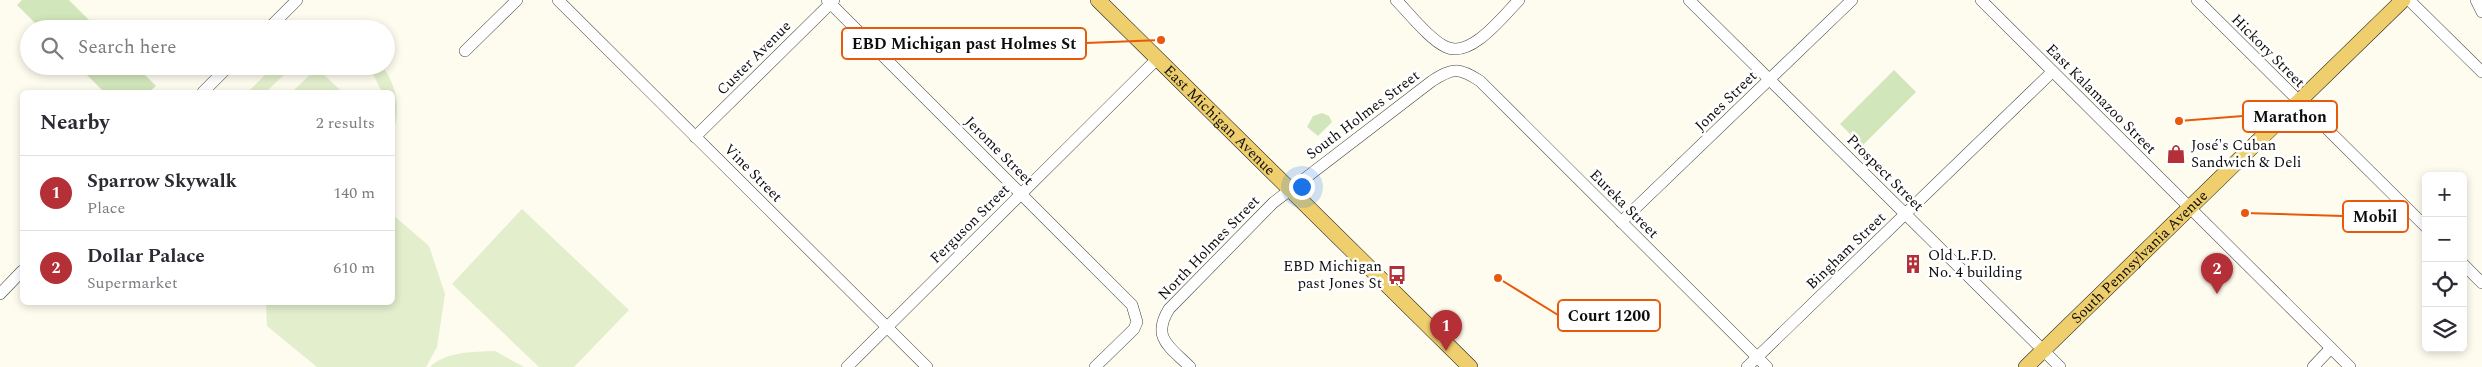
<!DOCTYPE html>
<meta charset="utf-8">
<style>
:root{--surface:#fff;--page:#f2f2f3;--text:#2b2b33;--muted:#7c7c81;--line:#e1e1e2;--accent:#b42f36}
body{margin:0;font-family:Spectral,serif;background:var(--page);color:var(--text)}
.controls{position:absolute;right:15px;bottom:15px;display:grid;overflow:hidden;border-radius:8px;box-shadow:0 2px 8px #0003}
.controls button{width:45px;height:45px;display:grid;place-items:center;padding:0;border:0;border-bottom:1px solid var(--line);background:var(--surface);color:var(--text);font:25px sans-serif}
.you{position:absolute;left:1301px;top:186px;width:18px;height:18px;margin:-12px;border:4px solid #fff;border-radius:50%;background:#1a73e8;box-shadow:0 0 0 8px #1a73e833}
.badge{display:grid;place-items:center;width:32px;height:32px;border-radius:50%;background:var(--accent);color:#fff;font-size:16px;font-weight:700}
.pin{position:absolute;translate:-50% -41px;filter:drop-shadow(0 1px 2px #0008)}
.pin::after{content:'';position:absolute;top:26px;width:18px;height:15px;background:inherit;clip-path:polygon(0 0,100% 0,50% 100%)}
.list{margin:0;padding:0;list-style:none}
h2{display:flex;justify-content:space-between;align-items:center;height:65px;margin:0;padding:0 20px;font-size:21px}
h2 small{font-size:16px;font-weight:400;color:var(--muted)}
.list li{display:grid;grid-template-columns:32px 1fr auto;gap:15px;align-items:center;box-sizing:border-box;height:75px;padding:0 20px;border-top:1px solid var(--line)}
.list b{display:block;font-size:19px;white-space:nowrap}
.list p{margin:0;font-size:16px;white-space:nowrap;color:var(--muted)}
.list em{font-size:16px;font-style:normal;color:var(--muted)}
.icon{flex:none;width:28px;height:28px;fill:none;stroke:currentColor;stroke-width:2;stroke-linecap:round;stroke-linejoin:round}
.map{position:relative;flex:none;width:2482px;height:367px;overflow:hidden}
.search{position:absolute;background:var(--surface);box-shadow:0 2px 8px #0003;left:20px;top:20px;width:375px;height:55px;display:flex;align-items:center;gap:12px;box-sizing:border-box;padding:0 18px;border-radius:28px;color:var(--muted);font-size:19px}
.panel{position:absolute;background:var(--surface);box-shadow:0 2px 8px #0003;left:20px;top:90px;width:375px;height:215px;border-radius:8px}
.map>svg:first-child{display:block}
.green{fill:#d1e6bb}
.pitch{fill:#e2eecc}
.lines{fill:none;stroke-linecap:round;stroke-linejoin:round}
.minor-casing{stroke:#404040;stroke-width:12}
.major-casing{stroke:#1e1e1e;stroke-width:16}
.minor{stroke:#fff;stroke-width:11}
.major{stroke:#efcf6d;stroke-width:15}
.labels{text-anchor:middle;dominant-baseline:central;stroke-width:5;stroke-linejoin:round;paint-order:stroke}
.street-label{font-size:15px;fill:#0d0d0d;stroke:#fff}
.poi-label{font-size:15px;fill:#0d0d0d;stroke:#fff;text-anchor:start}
.leader{fill:none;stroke:#e8590c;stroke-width:2}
.callout-dot{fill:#e8590c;stroke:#fff;stroke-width:2}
.callout{fill:#fff;stroke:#e8590c;stroke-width:2}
.callout-label{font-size:16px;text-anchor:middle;font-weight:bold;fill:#0d0d0d}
</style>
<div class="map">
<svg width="2482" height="367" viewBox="0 0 2482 367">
<rect width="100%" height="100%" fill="#fefbef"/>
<g class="green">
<path d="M 22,0 L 69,0 L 98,29 L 41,29 L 17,5 Z"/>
<path d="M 78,66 L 136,66 L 156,86 L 149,92 L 104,92 Z"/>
<path d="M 1894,70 L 1916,92 L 1862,146 L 1840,124 Z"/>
<path d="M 1322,113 L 1329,116 L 1332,122 L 1318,136 L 1307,127 L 1313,116 Z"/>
</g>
<g class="pitch">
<path d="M 274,66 L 293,66 L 266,92 L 248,92 Z"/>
<path d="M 364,66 L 382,66 C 397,85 401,111 393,133 L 392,92 L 382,92 L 374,76 Z"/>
<path d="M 317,68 L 342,92 L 292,92 Z"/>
<path d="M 522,209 L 629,310 L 574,367 L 539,367 L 452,284 Z"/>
<path d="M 393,215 L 429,246 L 445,294 L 437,347 L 426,367 L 317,367 L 267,326 L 266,304 L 268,302 L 392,302 Z"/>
<path d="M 495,351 L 524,367 L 430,367 C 446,351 474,352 495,351 Z"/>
</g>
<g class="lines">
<g class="minor-casing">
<g id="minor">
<path d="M 558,0 L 927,367"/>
<path d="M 827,0 L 1132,305 L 1137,322 L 1134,329 L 1095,367"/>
<path d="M 1396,0 C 1410,14 1429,39 1446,47 C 1471,59 1504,15 1519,0"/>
<path d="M 1689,0 L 2060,367"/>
<path d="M 1981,0 L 2350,367"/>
<path d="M 2197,0 L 2426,227"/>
<path d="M 2409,0 L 2482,72"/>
<path d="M 2476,0 L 2482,12"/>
<path d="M 268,29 L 297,0"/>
<path d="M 465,51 L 517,0"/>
<path d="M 203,92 L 229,66"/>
<path d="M 695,137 L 834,0"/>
<path d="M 1621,222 L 1852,0"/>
<path d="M 2463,264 L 2482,283"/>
<path d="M 0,294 L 22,271"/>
<path d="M 847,367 L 1157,59"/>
<path d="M 1190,367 C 1170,347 1151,338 1169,309 L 1273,203 L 1432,81 C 1453,68 1458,67 1480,81 L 1767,367"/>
<path d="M 1747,367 L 2052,72"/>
<path d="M 2313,367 L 2331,348"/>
</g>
</g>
<g class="major-casing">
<g id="major">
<path id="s1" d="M 1098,0 L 1470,367"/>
<path id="s2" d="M 2026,367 L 2403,0"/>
</g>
</g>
<use href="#minor" class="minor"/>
<use href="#major" class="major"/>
</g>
<defs>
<g id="shop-bare" transform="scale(1.5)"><path d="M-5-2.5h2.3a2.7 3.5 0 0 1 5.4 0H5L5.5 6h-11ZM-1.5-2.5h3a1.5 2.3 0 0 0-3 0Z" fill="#b42f36" stroke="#fff" stroke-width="2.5" paint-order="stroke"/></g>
<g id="building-bare" transform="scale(1.5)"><path d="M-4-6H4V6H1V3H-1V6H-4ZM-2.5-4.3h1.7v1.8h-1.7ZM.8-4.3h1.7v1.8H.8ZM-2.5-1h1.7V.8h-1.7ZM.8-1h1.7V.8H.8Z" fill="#b42f36" stroke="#fff" stroke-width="2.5" paint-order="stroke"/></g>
<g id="bus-bare" transform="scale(1.5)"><path d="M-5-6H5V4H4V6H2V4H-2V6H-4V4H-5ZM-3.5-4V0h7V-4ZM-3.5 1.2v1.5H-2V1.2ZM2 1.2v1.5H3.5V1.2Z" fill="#b42f36" stroke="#fff" stroke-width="2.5" paint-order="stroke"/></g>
</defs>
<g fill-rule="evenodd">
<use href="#shop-bare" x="2176" y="154"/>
<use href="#building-bare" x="1913" y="264"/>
<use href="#bus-bare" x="1397" y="275"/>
</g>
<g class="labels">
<g class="street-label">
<text transform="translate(2268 51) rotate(45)">Hickory Street</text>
<text transform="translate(754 58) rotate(-45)">Custer Avenue</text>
<text transform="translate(2101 99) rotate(45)">East Kalamazoo Street</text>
<text transform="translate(1726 101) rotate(-44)">Jones Street</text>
<text transform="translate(1363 115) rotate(-37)">South Holmes Street</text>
<text stroke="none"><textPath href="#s1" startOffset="171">East Michigan Avenue</textPath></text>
<text transform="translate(999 151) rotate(45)">Jerome Street</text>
<text transform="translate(753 173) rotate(45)">Vine Street</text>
<text transform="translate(1885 173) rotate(45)">Prospect Street</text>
<text transform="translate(1624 204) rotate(45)">Eureka Street</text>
<text transform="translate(970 224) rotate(-45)">Ferguson Street</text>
<text transform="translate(1209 248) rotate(-46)">North Holmes Street</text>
<text transform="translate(1846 251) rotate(-44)">Bingham Street</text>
<text stroke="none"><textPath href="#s2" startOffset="158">South Pennsylvania Avenue</textPath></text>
</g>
<g class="poi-label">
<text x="2191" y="145">José's Cuban<tspan x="2191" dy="17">Sandwich &amp; Deli</tspan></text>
<text x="1928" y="255">Old L.F.D.<tspan x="1928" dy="17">No. 4 building</tspan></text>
<text x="1382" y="266" text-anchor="end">EBD Michigan<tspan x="1382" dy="17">past Jones St</tspan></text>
</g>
</g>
<path class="leader" d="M1161 40L1086 43M2179 121L2243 116M2245 213L2343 216M1498 278L1558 315"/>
<g class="callout-dot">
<circle cx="1161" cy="40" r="5"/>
<circle cx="2179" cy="121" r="5"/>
<circle cx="2245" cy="213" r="5"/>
<circle cx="1498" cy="278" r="5"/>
</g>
<g class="callout">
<rect x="842" y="28" width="244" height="31" rx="5"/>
<rect x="2243" y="101" width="94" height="31" rx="5"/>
<rect x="2343" y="201" width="65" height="31" rx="5"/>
<rect x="1558" y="300" width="102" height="31" rx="5"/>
</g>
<g class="callout-label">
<text x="964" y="49">EBD Michigan past Holmes St</text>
<text x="2290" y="122">Marathon</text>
<text x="2375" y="222">Mobil</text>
<text x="1609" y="321">Court 1200</text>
</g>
</svg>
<div class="controls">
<button>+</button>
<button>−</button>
<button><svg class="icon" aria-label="locate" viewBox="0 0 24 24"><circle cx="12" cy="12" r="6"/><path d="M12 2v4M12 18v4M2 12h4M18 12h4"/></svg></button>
<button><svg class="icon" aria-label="layers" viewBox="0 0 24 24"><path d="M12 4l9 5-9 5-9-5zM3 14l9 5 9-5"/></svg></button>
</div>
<div class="you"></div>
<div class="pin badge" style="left:1446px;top:351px">1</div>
<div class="pin badge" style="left:2217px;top:294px">2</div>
<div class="search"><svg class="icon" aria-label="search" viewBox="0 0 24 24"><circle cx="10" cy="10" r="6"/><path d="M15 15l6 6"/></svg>Search here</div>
<section class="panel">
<h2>Nearby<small>2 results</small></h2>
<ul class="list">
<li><span class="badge">1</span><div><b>Sparrow Skywalk</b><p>Place</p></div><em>140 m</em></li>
<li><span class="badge">2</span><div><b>Dollar Palace</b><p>Supermarket</p></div><em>610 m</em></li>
</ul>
</section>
</div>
